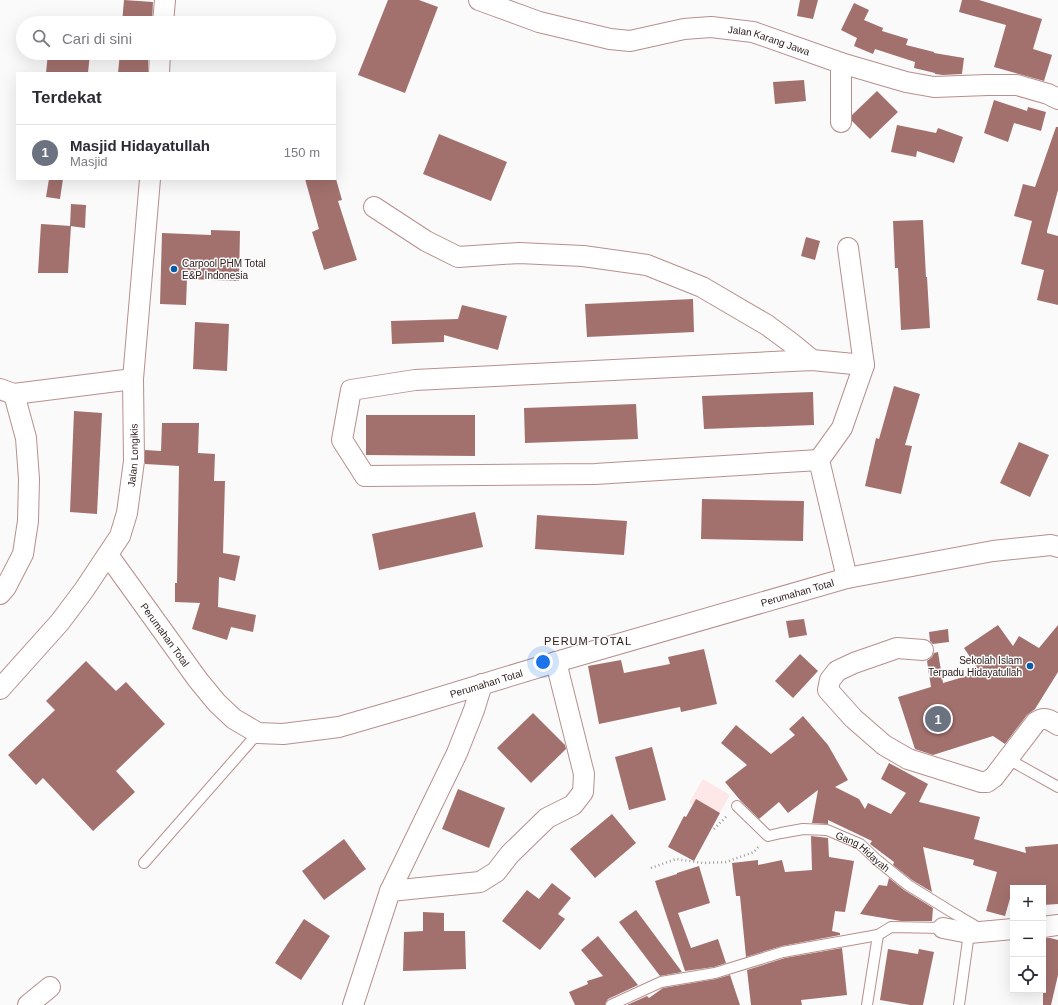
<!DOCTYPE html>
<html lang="id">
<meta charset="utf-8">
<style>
:root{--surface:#fff;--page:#f2f2f3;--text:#2b2b33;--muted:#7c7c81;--line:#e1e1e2;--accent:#111827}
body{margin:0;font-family:Arial,sans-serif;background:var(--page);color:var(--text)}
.controls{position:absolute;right:12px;bottom:12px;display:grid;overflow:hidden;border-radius:0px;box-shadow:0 4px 16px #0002}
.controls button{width:36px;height:36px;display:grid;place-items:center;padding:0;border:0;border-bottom:1px solid var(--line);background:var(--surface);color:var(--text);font:20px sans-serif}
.you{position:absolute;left:543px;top:662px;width:14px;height:14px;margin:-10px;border:3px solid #fff;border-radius:50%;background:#1a73e8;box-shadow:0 0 0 6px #1a73e833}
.badge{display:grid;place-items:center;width:26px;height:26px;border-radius:50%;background:var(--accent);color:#fff;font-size:13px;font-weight:700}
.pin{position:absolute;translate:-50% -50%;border:2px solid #fff;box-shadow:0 1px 4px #0006}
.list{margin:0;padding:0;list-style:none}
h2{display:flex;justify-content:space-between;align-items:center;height:52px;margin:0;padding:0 16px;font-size:17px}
h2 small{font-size:13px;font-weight:400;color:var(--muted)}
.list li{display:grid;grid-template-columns:26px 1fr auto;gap:12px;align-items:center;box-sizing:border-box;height:56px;padding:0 16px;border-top:1px solid var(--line)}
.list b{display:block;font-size:15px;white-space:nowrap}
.list p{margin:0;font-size:13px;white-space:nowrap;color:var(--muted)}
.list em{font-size:13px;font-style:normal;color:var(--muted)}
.icon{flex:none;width:22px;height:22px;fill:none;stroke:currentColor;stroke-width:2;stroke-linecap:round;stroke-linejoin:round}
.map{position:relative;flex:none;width:1058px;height:1005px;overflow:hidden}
.search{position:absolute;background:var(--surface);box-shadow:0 4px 16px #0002;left:16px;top:16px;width:320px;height:44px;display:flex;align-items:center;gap:10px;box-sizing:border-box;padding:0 14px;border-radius:22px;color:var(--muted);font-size:15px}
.panel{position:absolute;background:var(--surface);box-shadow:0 4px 16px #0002;left:16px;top:72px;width:320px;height:108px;border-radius:0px}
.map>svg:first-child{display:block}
.built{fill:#fde8e7}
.building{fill:#a2716e}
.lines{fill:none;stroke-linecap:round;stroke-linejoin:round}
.service-casing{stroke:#b7908d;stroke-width:12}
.minor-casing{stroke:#b7908d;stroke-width:22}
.path{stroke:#a19b9a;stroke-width:2.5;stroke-dasharray:1 3;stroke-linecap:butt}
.service{stroke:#fff;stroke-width:10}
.minor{stroke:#fff;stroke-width:20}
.poi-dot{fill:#065ba9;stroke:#fafafa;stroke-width:1.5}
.labels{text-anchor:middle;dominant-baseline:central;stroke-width:3;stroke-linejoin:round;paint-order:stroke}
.street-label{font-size:10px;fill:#2f201f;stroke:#fafafa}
.poi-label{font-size:10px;fill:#2f201f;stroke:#fafafa;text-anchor:start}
.neighbourhood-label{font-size:11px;letter-spacing:1px;fill:#2f201f;stroke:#fafafa}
</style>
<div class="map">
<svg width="1058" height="1005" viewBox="0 0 1058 1005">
<rect width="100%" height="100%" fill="#fafafa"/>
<path class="built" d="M 703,779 L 730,795 L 716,819 L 689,803 Z"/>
<g class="building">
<path d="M 124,0 L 153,2 L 152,23 L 122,23 Z"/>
<path d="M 388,0 L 419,0 L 438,7 L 405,93 L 358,75 Z"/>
<path d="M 800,0 L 818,0 L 813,19 L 797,16 Z"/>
<path d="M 962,0 L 979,0 L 1042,19 L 1033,49 L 1052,55 L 1044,81 L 994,67 L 1006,25 L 959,12 Z"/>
<path d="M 854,3 L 869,10 L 864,20 L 883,28 L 882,31 L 908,39 L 906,45 L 934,52 L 934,53 L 964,58 L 962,74 L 943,75 L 935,74 L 935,73 L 914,68 L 915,62 L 875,49 L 873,54 L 854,46 L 857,38 L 841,30 Z"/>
<path d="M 48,53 L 90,53 L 88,73 L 46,73 Z"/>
<path d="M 120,53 L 148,53 L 148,73 L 118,73 Z"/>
<path d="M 804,80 L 806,101 L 775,104 L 773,82 Z"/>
<path d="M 877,91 L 898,112 L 870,139 L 852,121 L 852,115 Z"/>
<path d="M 994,100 L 1027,111 L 1028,107 L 1046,112 L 1041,131 L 1014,123 L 1008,142 L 984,133 Z"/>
<path d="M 897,125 L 936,133 L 938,128 L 963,137 L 954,163 L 917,151 L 916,157 L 891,152 Z"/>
<path d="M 1056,127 L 1058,127 L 1058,190 L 1047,231 L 1047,233 L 1058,236 L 1058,305 L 1037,300 L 1044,270 L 1021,264 L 1032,221 L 1014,216 L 1023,184 L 1035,187 Z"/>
<path d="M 439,134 L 507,162 L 491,201 L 423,174 Z"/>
<path d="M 49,179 L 63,179 L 60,199 L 46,197 Z"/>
<path d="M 305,179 L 336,179 L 342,200 L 338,201 L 357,260 L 324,270 L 312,232 L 319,229 Z"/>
<path d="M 71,204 L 86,205 L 85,228 L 70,226 Z"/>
<path d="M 923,220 L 926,277 L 927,277 L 930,328 L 901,330 L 898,268 L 895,268 L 893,221 Z"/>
<path d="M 41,224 L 71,226 L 68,273 L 38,273 Z"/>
<path d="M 211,230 L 240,231 L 239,281 L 187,279 L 186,305 L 160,304 L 162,233 L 211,235 Z"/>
<path d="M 806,237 L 820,241 L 815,260 L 801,256 Z"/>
<path d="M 693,299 L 694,332 L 587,337 L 585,304 Z"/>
<path d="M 462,305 L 507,316 L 498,350 L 444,335 L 444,342 L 392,344 L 391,321 L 458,319 Z"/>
<path d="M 195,322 L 229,324 L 227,371 L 193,369 Z"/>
<path d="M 894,386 L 920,394 L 905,445 L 912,446 L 901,494 L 865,486 L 876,438 L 879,439 Z"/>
<path d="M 813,392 L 814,425 L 704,429 L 702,396 Z"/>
<path d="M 636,404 L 638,439 L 525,443 L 524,408 Z"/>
<path d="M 74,411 L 102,413 L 97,514 L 70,512 Z"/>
<path d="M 366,415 L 475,415 L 475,456 L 366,455 Z"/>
<path d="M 162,423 L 199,423 L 198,453 L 215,454 L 214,481 L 225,481 L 223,553 L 240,556 L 235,581 L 219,577 L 218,607 L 256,615 L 253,632 L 231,627 L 227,640 L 192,629 L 200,603 L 175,602 L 175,583 L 177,583 L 179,466 L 145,464 L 145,450 L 161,451 Z"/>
<path d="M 1019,442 L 1049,455 L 1030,497 L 1000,483 Z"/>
<path d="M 702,499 L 804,501 L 803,541 L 701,539 Z"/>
<path d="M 475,512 L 483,547 L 379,570 L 372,534 Z"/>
<path d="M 537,515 L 627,521 L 624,555 L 535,549 Z"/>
<path d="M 804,619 L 807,635 L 789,638 L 786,621 Z"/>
<path d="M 998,625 L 1013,646 L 1019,636 L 1039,648 L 1058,625 L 1058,672 L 1035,709 L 1027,715 L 1005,744 L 993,736 L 933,755 L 915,749 L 898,697 L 931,687 L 927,661 L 932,657 L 934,653 L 938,652 L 943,683 L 980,672 L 964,648 Z"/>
<path d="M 948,629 L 949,642 L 933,644 L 930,641 L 929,632 Z"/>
<path d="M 704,649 L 717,704 L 681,712 L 680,707 L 599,724 L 588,666 L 621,660 L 624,673 L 670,664 L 668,657 Z"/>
<path d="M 800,654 L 818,671 L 793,698 L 775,681 Z"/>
<path d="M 86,661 L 116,691 L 126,682 L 165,724 L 116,771 L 135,792 L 93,831 L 43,778 L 36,785 L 8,755 L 55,710 L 46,701 Z"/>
<path d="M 533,713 L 565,745 L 566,749 L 531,783 L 497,748 Z"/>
<path d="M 803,716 L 828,745 L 848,780 L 835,787 L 859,799 L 865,809 L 868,803 L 891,814 L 906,793 L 881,779 L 889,763 L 928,784 L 919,802 L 980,817 L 974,839 L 1026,853 L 1025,847 L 1058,844 L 1058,904 L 1043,905 L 1043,888 L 1013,888 L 1005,916 L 986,911 L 997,872 L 973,865 L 974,860 L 923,847 L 932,892 L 912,880 L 893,865 L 894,862 L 870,844 L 872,841 L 828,820 L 828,824 L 812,823 L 818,790 L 788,813 L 779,802 L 759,819 L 740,800 L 725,782 L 747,765 L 721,743 L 736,725 L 771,754 L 795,735 L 789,729 Z"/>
<path d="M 652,747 L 666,800 L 629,810 L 615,757 Z"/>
<path d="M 458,789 L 505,808 L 489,848 L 442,829 Z"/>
<path d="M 696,799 L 720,813 L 694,861 L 668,847 L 684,816 L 686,817 Z"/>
<path d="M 612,814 L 636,843 L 595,878 L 570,849 Z"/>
<path d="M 811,836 L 828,838 L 829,857 L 854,861 L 845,912 L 835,911 L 832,931 L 840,933 L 840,935 L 782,946 L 746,957 L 740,896 L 736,896 L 732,863 L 758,860 L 758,865 L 782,860 L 785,872 L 812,870 Z"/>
<path d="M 344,839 L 366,869 L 324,900 L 302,871 Z"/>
<path d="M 699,866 L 710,903 L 678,913 L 691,948 L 718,939 L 726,963 L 714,967 L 685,971 L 655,881 L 677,874 L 677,873 Z"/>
<path d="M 889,878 L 904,890 L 933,908 L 932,921 L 901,921 L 860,914 L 879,885 L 887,886 Z"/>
<path d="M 552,883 L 571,898 L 558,914 L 565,919 L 540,950 L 502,921 L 527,890 L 539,899 Z"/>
<path d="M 636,910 L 682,972 L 660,976 L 619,922 Z"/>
<path d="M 423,912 L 444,913 L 444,931 L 465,931 L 466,969 L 403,971 L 404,932 L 423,931 Z"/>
<path d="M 304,919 L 330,936 L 301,980 L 275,963 Z"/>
<path d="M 598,936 L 638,985 L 608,999 L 606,1002 L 605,1005 L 575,1005 L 569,992 L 588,984 L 587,981 L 603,976 L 581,950 Z"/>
<path d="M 1043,938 L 1050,938 L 1058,940 L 1058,975 L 1051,1005 L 1043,1005 Z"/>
<path d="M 842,948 L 847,995 L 801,1000 L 802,1005 L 751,1005 L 747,970 L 785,958 Z"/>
<path d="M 888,949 L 918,954 L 919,949 L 934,952 L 923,1005 L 910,1005 L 880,1000 Z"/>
<path d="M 730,975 L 740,1005 L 627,1005 L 647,996 L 649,998 L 663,988 L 716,979 Z"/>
</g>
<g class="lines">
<g class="service-casing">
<g id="service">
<path d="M 1008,759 L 1058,787"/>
<path id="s1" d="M 737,806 L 768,836 L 781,833 L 803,829 L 827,830 L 860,844 L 877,860 L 908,885 L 950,911 L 982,930"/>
<path d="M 144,863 L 258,733"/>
<path d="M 611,1005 L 661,982 L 715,973 L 783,952 L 878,935 L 891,927 L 943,928"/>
<path d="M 867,1005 L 878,935"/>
<path d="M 959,1005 L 969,933"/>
</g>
</g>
<g class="minor-casing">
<g id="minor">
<path id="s2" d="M 479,0 L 539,22 L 610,39 L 630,41 L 684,29 L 711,27 L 753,32 L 841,63 L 906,82 L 934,87 L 987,85 L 1017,85 L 1048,94 L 1058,99"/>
<path d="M 163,23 L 165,0"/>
<path d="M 841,63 L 841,122"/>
<path d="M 159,73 L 160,53"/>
<path d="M 374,207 L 426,241 L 458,257 L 519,253 L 583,256 L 647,265 L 702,287 L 767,325 L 790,342 L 812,360"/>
<path d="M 0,389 L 14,394 L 133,379"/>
<path d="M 819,460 L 595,474 L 365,476 L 342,440 L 351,390 L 415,380 L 812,360 L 864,365"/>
<path id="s3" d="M 108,555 L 198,680 L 217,703 L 234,719 L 258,733 L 283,734 L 339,727 L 408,707 L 556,662 L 847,578 L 993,551 L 1051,545 L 1058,547"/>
<path d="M 847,578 L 819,460 L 842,428 L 864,365 L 848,248"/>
<path d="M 0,594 L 6,587 L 23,554 L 28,521 L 29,479 L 26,438 L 14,394"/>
<path d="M 923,650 L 897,648 L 854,663 L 837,671 L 830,680 L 828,690 L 853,718 L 884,745 L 908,759 L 981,782 L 987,782 L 994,777 L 1036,722 C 1045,716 1050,720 1058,725"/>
<path id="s4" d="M 0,689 L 60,622 L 84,590 L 120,536 L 127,513 L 134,461 L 133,379 L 150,179"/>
<path d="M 390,891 L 480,882 L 496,872 L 510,854 L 547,818 L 573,805 L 583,792 L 584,774 L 556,662"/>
<path d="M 1043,927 L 1058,925"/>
<path d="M 943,928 L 969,933 L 1013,929"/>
<path d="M 28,1005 L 50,987"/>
<path d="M 353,1005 L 390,891 L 457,753 L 474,710 L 482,684"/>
</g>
</g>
<g class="path">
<path d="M 714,829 L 728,815"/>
<path d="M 651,868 L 676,859 L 703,863 L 726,862 L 754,852 L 759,846"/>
</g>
<use href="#service" class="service"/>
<use href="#minor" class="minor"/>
</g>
<g class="poi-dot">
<circle cx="174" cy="269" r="4"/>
<circle cx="1030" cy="666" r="4"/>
</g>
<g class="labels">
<g class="street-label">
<text stroke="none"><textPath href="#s2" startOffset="299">Jalan Karang Jawa</textPath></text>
<text stroke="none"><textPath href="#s4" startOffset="277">Jalan Longikis</textPath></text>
<text stroke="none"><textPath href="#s3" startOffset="794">Perumahan Total</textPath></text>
<text stroke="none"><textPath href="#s3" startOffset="98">Perumahan Total</textPath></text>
<text stroke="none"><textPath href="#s3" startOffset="470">Perumahan Total</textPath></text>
<text stroke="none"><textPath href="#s1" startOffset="145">Gang Hidayah</textPath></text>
</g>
<g class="poi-label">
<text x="182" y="263">Carpool PHM Total<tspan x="182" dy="12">E&amp;P Indonesia</tspan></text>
<text x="1022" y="660" text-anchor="end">Sekolah Islam<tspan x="1022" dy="12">Terpadu Hidayatullah</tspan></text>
</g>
<g class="neighbourhood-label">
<text x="588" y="641">PERUM TOTAL</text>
</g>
</g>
</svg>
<div class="controls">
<button>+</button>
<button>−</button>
<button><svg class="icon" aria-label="locate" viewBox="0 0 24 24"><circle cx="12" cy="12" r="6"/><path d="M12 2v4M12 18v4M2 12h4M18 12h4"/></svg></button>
</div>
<div class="you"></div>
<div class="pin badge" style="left:938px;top:719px;background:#6b7280">1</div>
<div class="search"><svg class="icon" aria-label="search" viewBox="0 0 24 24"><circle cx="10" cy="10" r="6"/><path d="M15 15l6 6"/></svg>Cari di sini</div>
<section class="panel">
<h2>Terdekat<small></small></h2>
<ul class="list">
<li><span class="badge" style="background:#6b7280">1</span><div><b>Masjid Hidayatullah</b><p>Masjid</p></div><em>150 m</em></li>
</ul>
</section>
</div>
